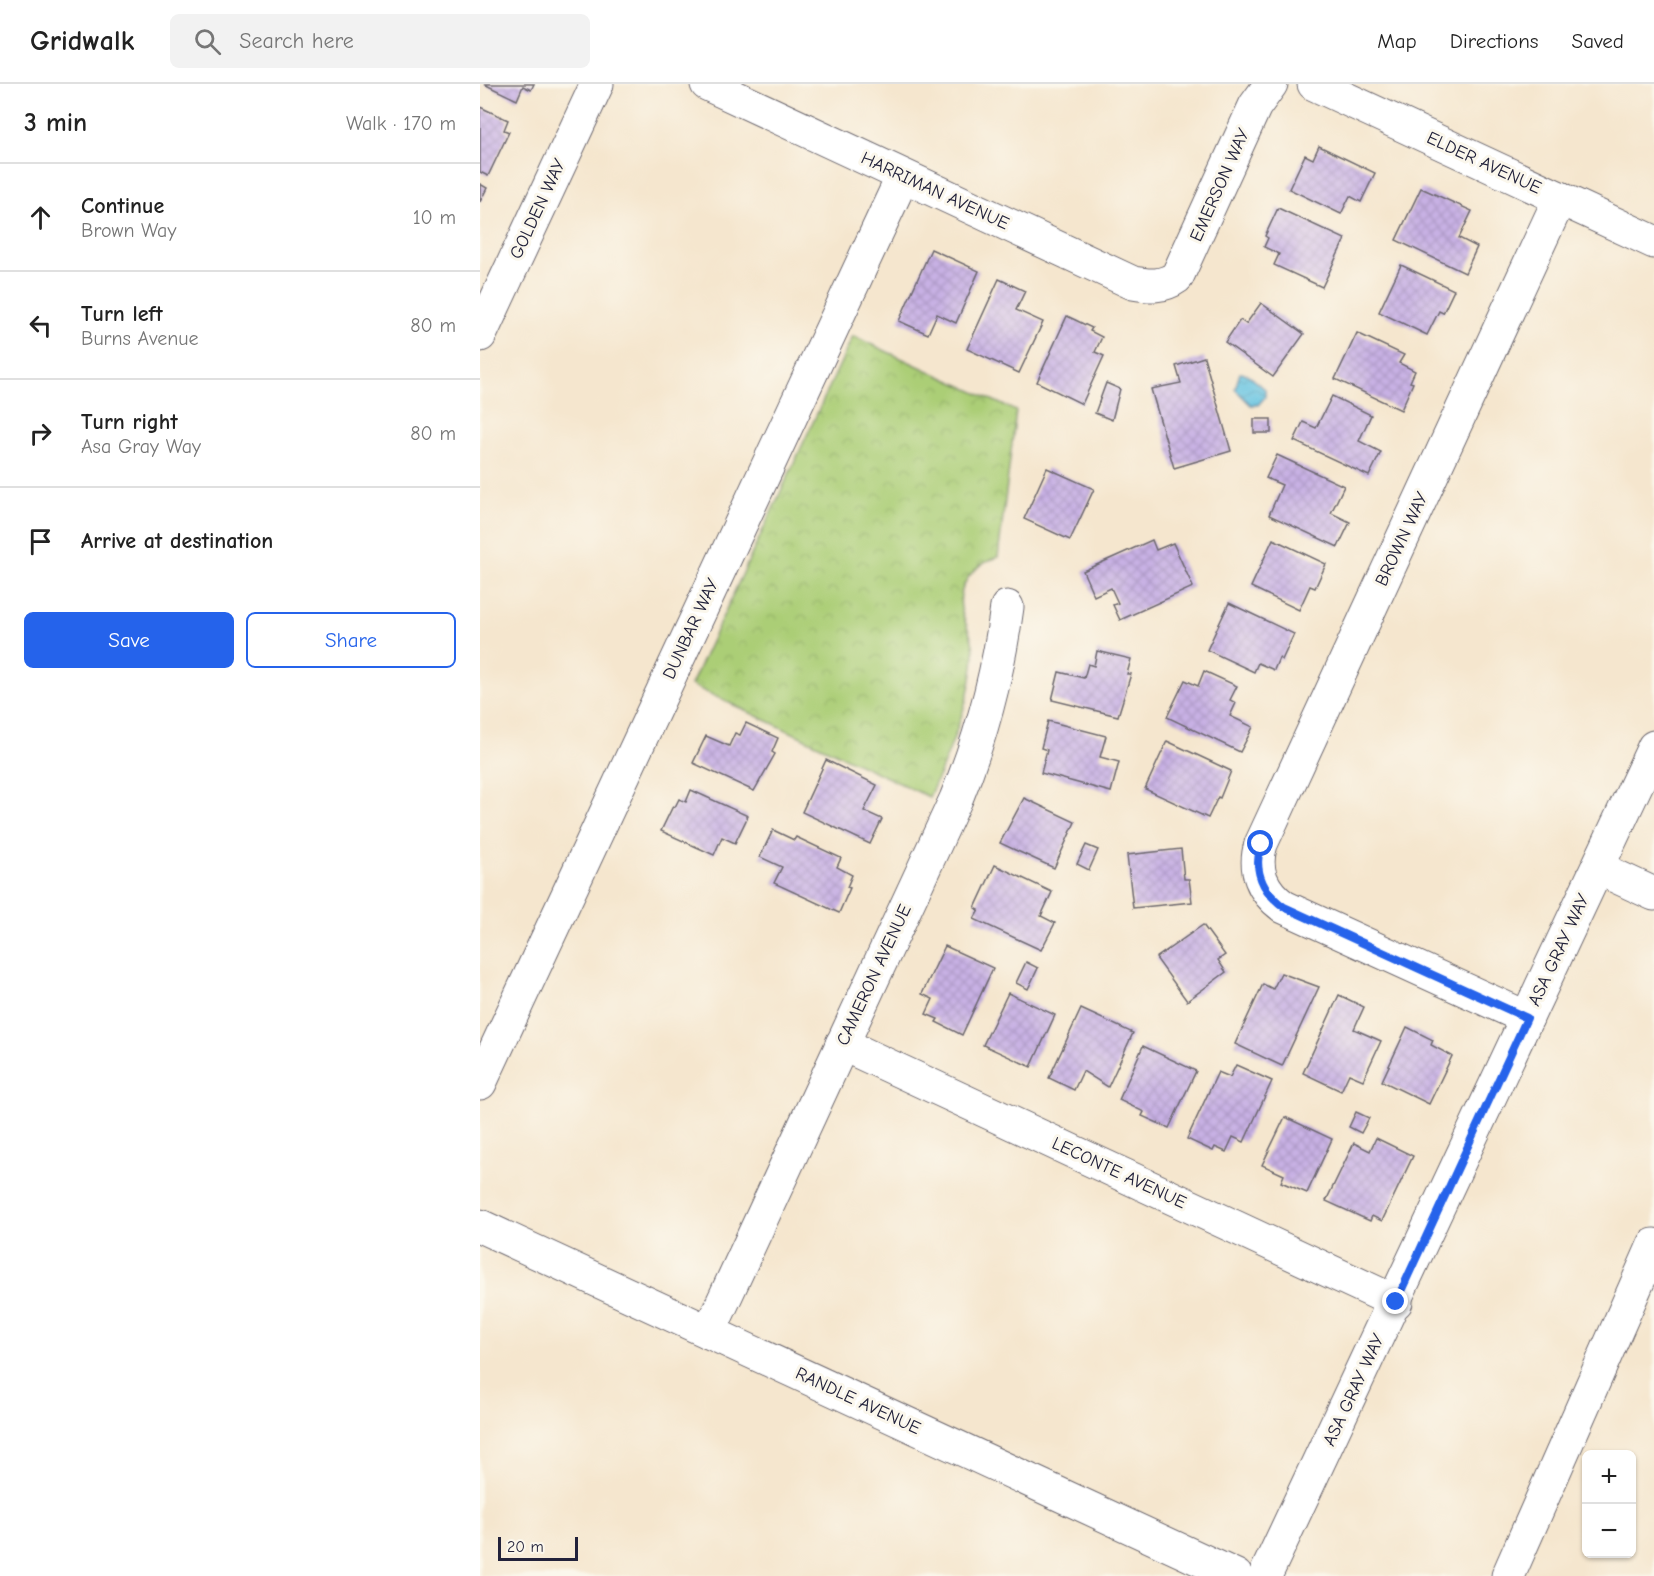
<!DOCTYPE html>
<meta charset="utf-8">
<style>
:root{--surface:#fff;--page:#f2f2f2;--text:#222;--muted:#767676;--line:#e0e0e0;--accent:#2563eb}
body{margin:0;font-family:"Comic Neue",sans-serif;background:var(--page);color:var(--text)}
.controls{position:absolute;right:18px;bottom:18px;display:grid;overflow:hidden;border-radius:9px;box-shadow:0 2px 4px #0004}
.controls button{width:54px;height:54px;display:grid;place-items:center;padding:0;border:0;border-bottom:2px solid var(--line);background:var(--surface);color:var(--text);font:30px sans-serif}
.scale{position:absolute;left:18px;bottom:15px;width:80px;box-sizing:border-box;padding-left:6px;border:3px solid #22223b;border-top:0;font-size:16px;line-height:21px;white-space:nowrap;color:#22223b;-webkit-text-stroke:4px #fbf7ec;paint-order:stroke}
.stop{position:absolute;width:18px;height:18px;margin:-14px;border:4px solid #2563eb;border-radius:50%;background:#fff}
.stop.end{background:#2563eb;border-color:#fff;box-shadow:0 2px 6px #0008}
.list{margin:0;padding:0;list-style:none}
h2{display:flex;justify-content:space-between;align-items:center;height:78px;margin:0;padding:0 24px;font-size:26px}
h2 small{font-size:20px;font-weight:400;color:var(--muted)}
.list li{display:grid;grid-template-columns:39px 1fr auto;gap:18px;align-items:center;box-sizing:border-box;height:108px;padding:0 24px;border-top:2px solid var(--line)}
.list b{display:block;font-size:22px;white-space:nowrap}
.list p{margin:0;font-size:20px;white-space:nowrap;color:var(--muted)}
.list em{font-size:20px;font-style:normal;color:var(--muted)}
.actions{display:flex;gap:12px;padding:18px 24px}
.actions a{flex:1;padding:14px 0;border:2px solid var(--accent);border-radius:9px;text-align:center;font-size:21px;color:var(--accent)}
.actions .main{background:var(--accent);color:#fff}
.icon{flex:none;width:33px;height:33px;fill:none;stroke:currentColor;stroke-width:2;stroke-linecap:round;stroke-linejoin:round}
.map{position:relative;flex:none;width:1174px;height:1492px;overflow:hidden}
header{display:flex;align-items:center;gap:36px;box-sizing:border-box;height:84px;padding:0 30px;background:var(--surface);border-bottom:2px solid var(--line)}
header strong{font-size:28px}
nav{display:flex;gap:33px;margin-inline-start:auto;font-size:21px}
.search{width:420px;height:54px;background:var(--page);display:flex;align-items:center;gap:15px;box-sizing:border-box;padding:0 21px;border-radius:9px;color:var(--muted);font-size:22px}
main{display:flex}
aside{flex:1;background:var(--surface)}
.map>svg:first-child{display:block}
.park{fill:url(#park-crowns);stroke:#667858;stroke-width:1.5}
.water{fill:url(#water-waves);stroke:#42728e;stroke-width:1.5}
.building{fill:url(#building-cross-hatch)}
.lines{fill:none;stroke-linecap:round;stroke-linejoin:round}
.minor-casing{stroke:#6c676e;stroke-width:35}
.minor{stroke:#fff;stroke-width:33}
.route{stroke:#2563eb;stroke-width:8}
.labels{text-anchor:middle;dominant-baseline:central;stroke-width:6;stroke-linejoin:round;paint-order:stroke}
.street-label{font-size:18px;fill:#22223b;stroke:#fbf7ec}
</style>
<header>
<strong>Gridwalk</strong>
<div class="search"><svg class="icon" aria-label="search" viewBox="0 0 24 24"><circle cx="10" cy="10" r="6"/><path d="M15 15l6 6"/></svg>Search here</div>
<nav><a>Map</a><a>Directions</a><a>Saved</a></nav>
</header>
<main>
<aside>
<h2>3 min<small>Walk · 170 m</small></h2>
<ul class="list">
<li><svg class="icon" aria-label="ahead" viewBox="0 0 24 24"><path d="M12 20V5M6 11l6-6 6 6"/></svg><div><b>Continue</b><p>Brown Way</p></div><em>10 m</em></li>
<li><svg class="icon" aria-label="left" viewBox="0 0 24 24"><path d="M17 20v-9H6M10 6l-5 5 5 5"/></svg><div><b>Turn left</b><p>Burns Avenue</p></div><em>80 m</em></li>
<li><svg class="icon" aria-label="right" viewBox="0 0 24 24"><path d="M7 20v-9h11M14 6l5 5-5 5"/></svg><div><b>Turn right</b><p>Asa Gray Way</p></div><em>80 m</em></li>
<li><svg class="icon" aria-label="arrive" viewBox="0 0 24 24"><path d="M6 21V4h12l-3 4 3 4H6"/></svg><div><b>Arrive at destination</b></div></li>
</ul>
<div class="actions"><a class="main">Save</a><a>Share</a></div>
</aside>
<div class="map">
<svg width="1174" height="1492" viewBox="0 0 1174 1492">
<defs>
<pattern id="park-crowns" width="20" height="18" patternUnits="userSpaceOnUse" patternTransform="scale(1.5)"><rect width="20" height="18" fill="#abce76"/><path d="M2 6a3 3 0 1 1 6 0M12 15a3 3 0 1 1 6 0" fill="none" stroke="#93b167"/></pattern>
<pattern id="water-waves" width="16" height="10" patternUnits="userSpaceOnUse" patternTransform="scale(1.5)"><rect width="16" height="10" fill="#62c2e1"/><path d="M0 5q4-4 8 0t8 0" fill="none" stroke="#55a6c2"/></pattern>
<pattern id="building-cross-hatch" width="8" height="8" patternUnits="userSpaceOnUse" patternTransform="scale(1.5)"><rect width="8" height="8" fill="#c8b1e4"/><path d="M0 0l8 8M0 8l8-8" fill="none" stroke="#ac98c4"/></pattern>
</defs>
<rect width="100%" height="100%" fill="#fbf7ec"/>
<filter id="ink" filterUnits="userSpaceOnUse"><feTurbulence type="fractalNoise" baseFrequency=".0167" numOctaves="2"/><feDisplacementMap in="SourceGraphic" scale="12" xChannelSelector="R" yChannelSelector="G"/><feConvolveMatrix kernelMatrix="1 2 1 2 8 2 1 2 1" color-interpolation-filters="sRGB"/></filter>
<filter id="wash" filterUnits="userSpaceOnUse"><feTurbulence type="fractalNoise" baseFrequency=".008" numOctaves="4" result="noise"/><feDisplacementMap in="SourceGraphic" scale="24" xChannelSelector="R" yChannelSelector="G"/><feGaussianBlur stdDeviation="1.35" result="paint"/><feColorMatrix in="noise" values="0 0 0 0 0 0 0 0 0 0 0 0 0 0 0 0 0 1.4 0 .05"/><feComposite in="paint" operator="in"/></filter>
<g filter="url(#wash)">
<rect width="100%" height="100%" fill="#f5e6ce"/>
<path class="park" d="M 373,252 L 536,327 L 518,473 C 501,479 488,488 482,506 C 475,530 493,545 494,568 C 494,609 467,675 449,713 L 211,601 Z"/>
<path class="water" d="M 760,289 L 767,290 L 785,305 L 785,313 L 778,321 L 771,321 L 755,305 Z"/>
<g id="blocks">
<g class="building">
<path d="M 4,0 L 54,0 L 51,6 L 43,2 L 37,16 Z"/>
<path d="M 0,23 L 28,36 L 24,46 L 29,48 L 8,92 L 0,88 Z"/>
<path d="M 839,62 L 895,89 L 881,118 L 870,112 L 861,130 L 809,105 L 825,71 L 833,75 Z"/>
<path d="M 0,100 L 7,104 L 0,118 Z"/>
<path d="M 941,104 L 992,127 L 979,154 L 997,163 L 985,189 L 916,156 Z"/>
<path d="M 798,124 L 865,155 L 842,203 L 794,181 L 799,170 L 784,163 L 788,154 L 785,152 Z"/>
<path d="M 451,165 L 499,187 L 476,239 L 457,230 L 448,250 L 419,237 Z"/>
<path d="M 921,181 L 974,206 L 963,229 L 959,227 L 947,251 L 899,228 Z"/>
<path d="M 519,195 L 545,207 L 536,226 L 563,238 L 539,289 L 487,265 Z"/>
<path d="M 781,219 L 824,250 L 793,293 L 745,258 L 760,236 L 766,240 Z"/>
<path d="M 587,232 L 612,244 L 610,247 L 622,253 L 615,268 L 624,272 L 602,320 L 557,298 Z"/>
<path d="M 877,249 L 924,271 L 919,279 L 935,287 L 930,298 L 933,299 L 921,326 L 855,295 Z"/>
<path d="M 724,273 L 751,367 L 694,384 L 671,305 L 701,299 L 696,282 Z"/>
<path d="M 626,299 L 640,305 L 632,336 L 615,329 Z"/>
<path d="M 852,312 L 891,331 L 879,357 L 901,368 L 889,392 L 814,357 L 823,338 L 836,344 Z"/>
<rect x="774" y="335" width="17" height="14"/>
<path d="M 797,371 L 864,402 L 851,429 L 870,438 L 858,463 L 789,431 L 802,401 L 786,394 Z"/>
<path d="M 567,384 L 614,405 L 590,456 L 544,435 Z"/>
<path d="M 793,455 L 846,480 L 835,504 L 830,502 L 819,526 L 771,503 Z"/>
<path d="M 672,456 L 676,466 L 693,459 L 713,503 L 640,536 L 633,521 L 638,519 L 631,504 L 614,512 L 603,487 Z"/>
<path d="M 749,519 L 814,550 L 802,576 L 799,574 L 794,586 L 778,579 L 774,588 L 727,566 Z"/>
<path d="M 617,567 L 651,575 L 647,590 L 651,590 L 638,632 L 572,616 L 579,588 L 604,594 L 608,580 L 614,582 Z"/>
<path d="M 724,587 L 757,602 L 750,616 L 756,619 L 750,632 L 773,643 L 760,668 L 687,633 L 705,596 L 718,602 Z"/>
<path d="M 568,637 L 626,652 L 620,673 L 639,678 L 631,708 L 561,689 L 567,666 L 561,664 Z"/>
<path d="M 266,639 L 298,654 L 292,668 L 295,670 L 274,707 L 213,679 L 226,652 L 249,662 L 255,649 L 260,651 Z"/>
<path d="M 687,657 L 751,687 L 740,714 L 738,713 L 728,734 L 665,705 Z"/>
<path d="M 346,676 L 397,701 L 384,727 L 402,735 L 390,760 L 322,728 Z"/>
<path d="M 211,706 L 268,732 L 255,759 L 242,753 L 234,771 L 181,747 L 193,722 L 195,723 L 199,715 L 206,718 Z"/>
<path d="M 544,714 L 595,738 L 574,784 L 520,759 Z"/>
<path d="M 293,746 L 314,756 L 316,753 L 361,774 L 357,783 L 372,791 L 367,803 L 370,804 L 359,829 L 294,799 L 302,783 L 280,773 Z"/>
<path d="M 606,761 L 618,766 L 609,786 L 597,780 Z"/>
<path d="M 701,765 L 704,795 L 709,795 L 712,818 L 653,824 L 647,771 Z"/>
<path d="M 515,781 L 572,808 L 561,832 L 575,839 L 561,866 L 494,835 L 499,826 L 495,824 Z"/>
<path d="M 723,841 L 745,871 L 738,876 L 746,888 L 707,917 L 676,874 Z"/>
<path d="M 465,862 L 513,884 L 482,951 L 456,938 L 458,935 L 446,930 L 453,915 L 442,910 Z"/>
<path d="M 546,878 L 558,884 L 548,905 L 536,899 Z"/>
<path d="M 801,889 L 839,903 L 802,982 L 755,960 L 783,900 L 793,905 Z"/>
<path d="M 528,909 L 575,931 L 551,983 L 503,961 Z"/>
<path d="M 859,911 L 884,923 L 874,945 L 901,957 L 883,996 L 869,990 L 861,1007 L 823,989 Z"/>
<path d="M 601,925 L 653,949 L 628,1003 L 603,987 L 594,1006 L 569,994 Z"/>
<path d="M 927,943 L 953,956 L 951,961 L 972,972 L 949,1020 L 902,997 Z"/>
<path d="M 663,962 L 716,987 L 689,1044 L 662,1032 L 664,1028 L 639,1016 Z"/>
<path d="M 756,981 L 792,997 L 764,1058 L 753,1053 L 746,1068 L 735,1063 L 733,1067 L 707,1055 L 738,988 L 750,993 Z"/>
<path d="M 876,1028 L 889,1034 L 881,1049 L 869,1043 Z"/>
<path d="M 805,1033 L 852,1055 L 827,1109 L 801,1098 L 804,1091 L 782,1081 Z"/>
<path d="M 896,1054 L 933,1072 L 902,1137 L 892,1132 L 890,1137 L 846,1117 L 874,1059 L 890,1067 Z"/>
</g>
</g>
</g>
<g filter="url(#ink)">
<use href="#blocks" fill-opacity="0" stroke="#6c676e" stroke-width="1.5"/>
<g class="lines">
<g class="minor-casing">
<g id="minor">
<path d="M 227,0 L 653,199 C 670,202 683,203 697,193 L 775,22 L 791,0"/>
<path d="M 834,0 L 1174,158"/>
<path d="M 0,251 L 117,0"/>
<path d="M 1118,784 L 1174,810"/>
<path d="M 1047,934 L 804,823 C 782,807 773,786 781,760 L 1080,114"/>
<path d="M 362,960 L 916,1218"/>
<path d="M 0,999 L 423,92"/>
<path d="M 0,1142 L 756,1492"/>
<path d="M 229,1248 L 476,715 C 502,652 518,591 527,523"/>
<path d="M 785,1492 L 1174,663"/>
<path d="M 1028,1492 L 1174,1161"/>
</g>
</g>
<use href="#minor" class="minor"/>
</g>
</g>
<g class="lines" filter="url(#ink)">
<path class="route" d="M 781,760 C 773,786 782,807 804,823 L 1047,934 L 916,1218"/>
</g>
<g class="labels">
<g class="street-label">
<text transform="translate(1004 79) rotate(25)">ELDER AVENUE</text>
<text transform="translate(740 101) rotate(-66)">EMERSON WAY</text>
<text transform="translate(455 107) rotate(25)">HARRIMAN AVENUE</text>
<text transform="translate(58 125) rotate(-65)">GOLDEN WAY</text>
<text transform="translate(922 455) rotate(-65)">BROWN WAY</text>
<text transform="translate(211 545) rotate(-65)">DUNBAR WAY</text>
<text transform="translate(1079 866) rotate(-65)">ASA GRAY WAY</text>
<text transform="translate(394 891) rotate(-65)">CAMERON AVENUE</text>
<text transform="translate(639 1089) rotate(25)">LECONTE AVENUE</text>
<text transform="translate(874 1306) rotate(-65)">ASA GRAY WAY</text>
<text transform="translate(378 1317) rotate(25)">RANDLE AVENUE</text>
</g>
</g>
</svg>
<div class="controls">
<button>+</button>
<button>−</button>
</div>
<div class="scale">20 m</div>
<div class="stop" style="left:781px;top:760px"></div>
<div class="stop end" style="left:916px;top:1218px"></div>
</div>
</main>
